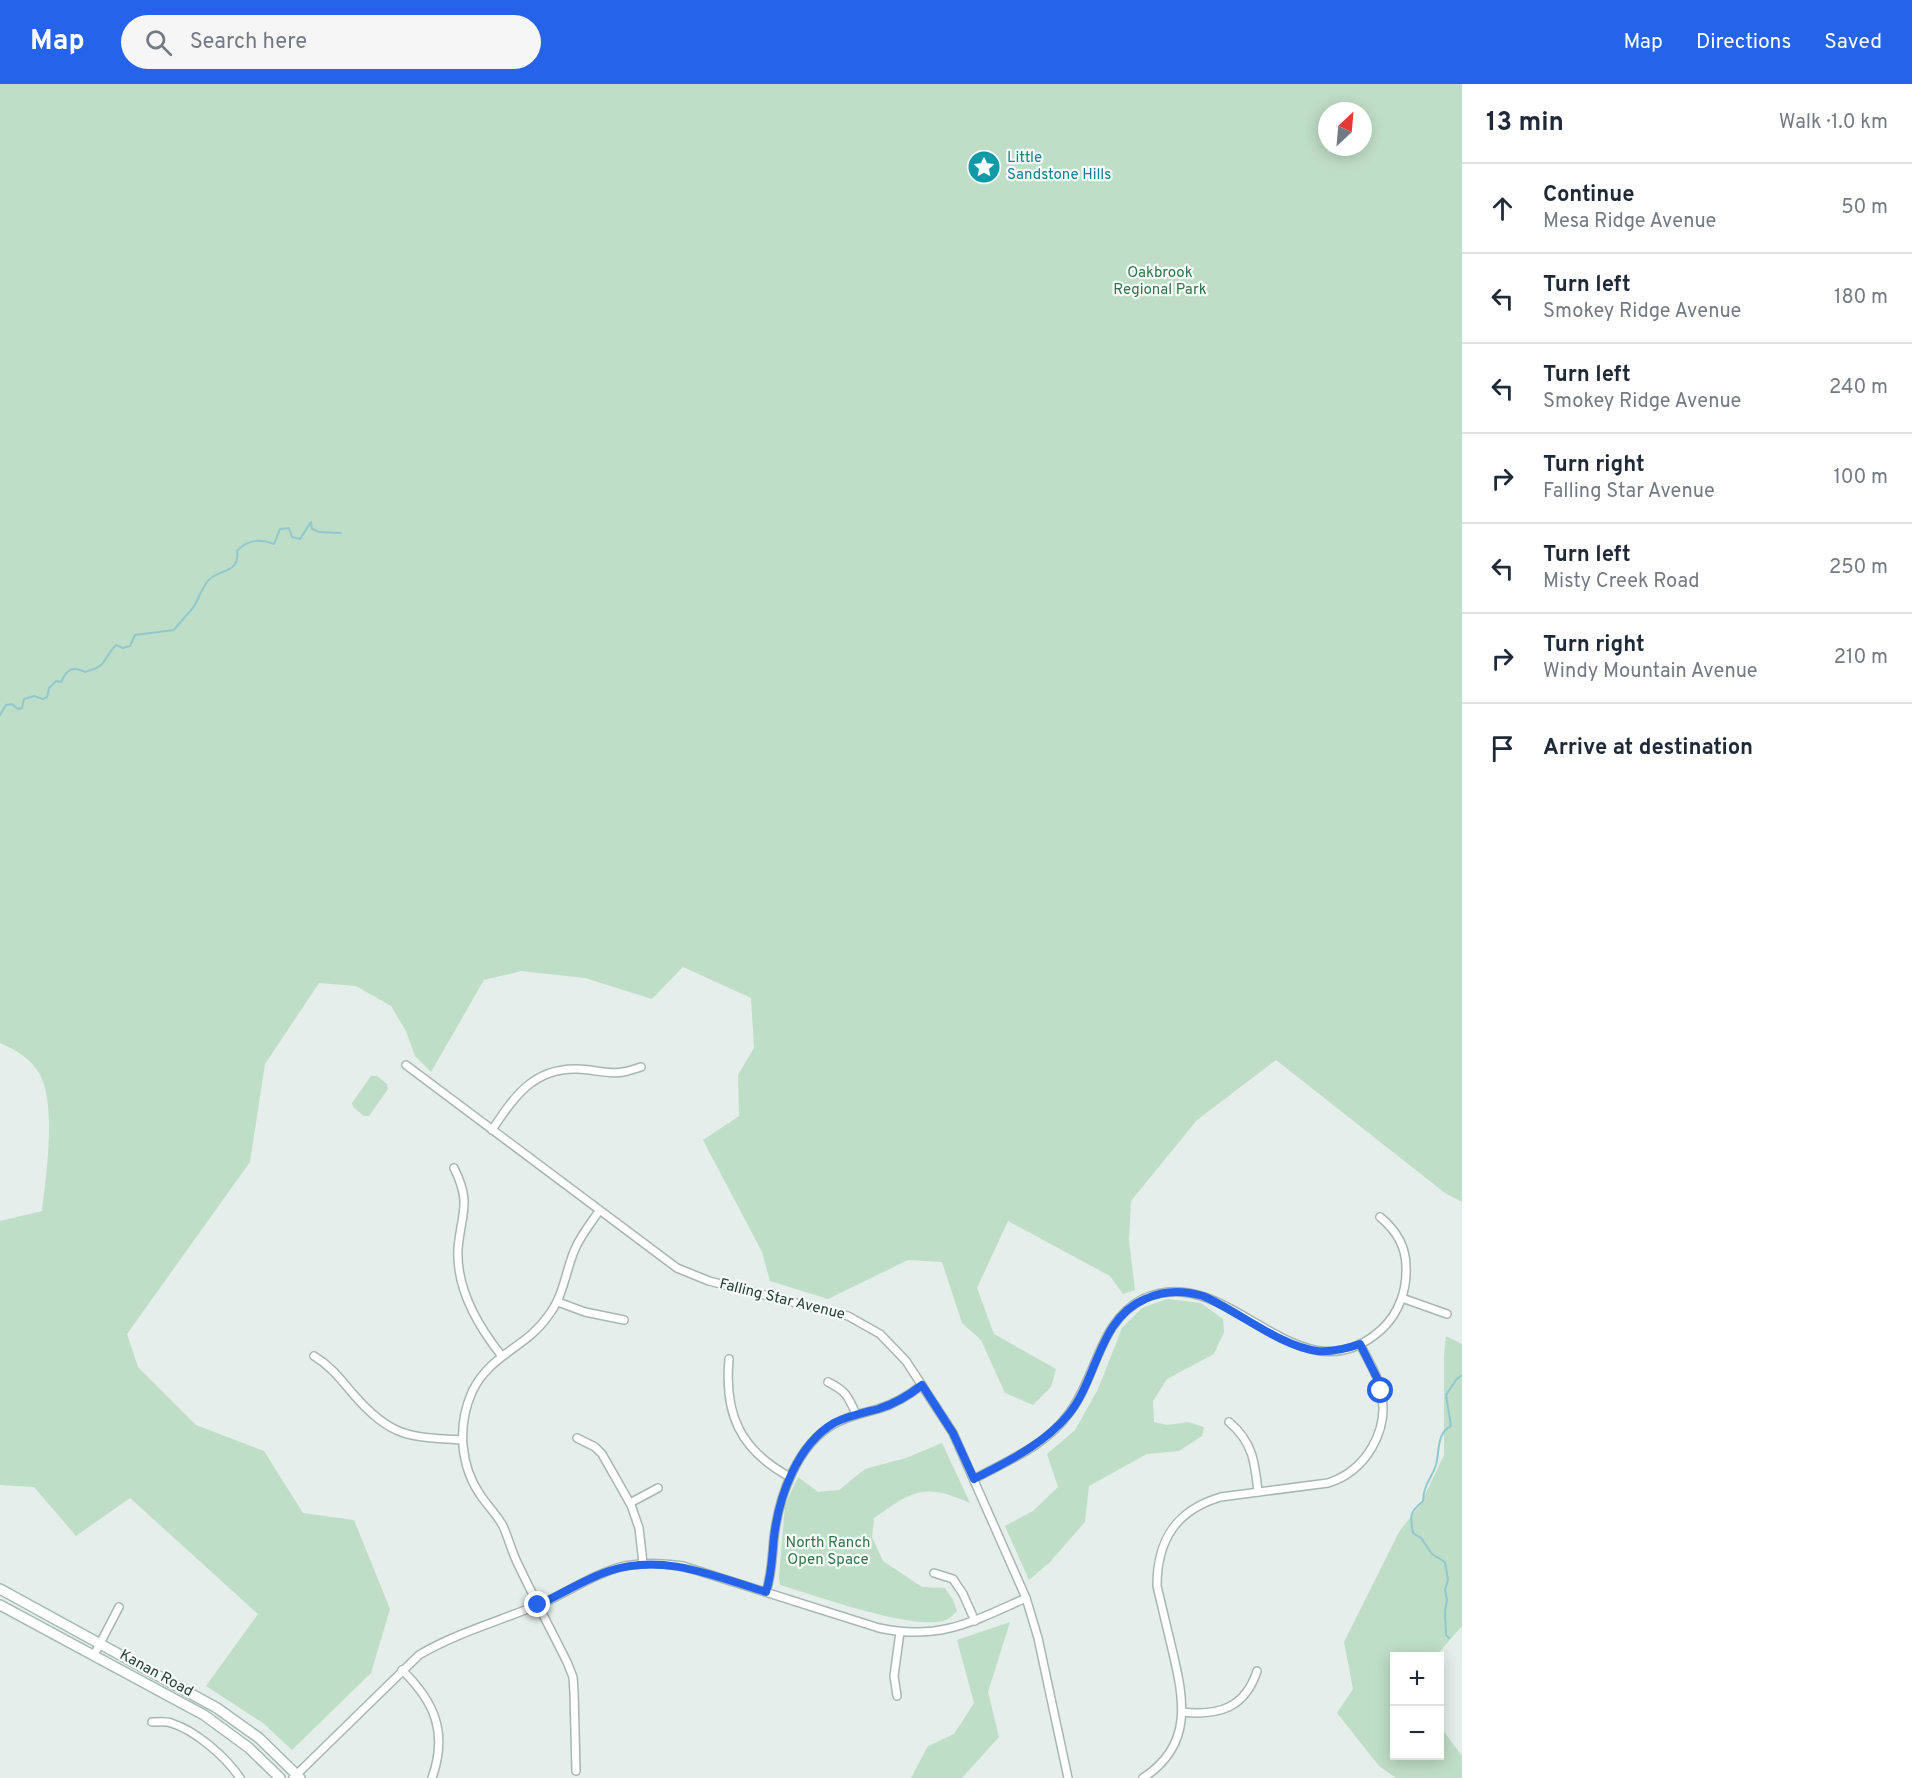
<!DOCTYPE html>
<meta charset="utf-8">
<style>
:root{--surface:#fff;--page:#f6f6f7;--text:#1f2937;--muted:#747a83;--line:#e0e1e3;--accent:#2563eb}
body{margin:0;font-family:Overpass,sans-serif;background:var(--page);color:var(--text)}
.controls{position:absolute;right:18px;bottom:18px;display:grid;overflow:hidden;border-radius:0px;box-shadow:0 3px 15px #0003}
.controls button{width:54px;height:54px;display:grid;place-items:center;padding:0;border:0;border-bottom:2px solid var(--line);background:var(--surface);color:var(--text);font:30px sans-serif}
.compass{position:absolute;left:1318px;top:18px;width:54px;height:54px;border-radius:50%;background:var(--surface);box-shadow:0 3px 15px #0003;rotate:26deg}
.stop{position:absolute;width:18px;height:18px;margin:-14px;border:4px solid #2563eb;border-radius:50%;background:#fff}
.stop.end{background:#2563eb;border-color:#fff;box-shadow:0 2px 6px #0008}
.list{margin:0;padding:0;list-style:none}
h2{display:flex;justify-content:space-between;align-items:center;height:78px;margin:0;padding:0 24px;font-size:26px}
h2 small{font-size:20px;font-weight:400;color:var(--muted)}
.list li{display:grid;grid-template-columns:39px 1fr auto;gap:18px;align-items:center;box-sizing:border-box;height:90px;padding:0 24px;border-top:2px solid var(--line)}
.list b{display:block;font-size:22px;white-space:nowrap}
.list p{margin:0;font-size:20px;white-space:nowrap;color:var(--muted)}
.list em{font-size:20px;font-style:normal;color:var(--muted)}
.icon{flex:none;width:33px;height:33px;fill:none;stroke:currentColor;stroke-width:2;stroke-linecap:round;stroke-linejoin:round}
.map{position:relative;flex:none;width:1462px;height:1694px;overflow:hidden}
header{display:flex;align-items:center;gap:36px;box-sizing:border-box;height:84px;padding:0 30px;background:var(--accent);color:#fff}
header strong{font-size:28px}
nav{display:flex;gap:33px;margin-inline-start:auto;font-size:21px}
.search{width:420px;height:54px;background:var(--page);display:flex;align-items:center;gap:15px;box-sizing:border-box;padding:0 21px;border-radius:33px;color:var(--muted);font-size:22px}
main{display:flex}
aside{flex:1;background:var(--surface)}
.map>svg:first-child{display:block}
.green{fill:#bfdec7;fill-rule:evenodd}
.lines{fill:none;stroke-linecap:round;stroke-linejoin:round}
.stream{stroke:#90c8d0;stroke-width:2}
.street-casing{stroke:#a8b6b1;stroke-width:10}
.secondary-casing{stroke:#a4b9b1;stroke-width:12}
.street{stroke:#fff;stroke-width:7}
.secondary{stroke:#fff;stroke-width:9}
.route{stroke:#2563eb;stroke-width:8}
.labels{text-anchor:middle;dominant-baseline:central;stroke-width:4.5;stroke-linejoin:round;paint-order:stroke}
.culture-label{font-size:15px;fill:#0d838f;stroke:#f6faf8;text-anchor:start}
.park-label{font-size:15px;fill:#307549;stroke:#f6faf8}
.street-label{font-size:15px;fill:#253f38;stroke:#f6faf8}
</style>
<header>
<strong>Map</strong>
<div class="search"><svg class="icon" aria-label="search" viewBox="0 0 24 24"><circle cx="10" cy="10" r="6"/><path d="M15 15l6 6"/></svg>Search here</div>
<nav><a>Map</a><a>Directions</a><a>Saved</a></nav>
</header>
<main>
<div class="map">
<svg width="1462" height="1694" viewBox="0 0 1462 1694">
<rect width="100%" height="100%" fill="#e5eeea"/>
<g class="green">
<path d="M 0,0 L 1462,0 L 1462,1118 L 1445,1109 L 1276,976 L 1197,1036 L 1131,1117 L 1129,1157 L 1135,1206 L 1123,1210 L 1110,1192 L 1008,1137 L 977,1204 L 994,1250 L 1056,1285 L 1051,1303 L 1033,1321 L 1005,1309 L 981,1256 L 962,1239 L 942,1178 L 908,1176 L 828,1215 L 770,1197 L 762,1168 L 703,1056 L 739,1032 L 738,991 L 754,964 L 751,914 L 683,883 L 652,915 L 585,894 L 521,887 L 484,896 L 431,988 L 415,972 L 406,947 L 391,922 L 356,902 L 319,899 L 265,980 L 250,1078 L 127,1250 L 138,1283 L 196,1341 L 264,1367 L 303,1429 L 354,1436 L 390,1525 L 371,1589 L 292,1666 L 263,1639 L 206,1602 L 258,1530 L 130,1414 L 76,1452 L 34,1403 L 0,1401 L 0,1137 L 42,1127 C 46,1093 57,1019 39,989 C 30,974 16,966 0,959 ZM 1327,27 L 1363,27 L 1363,63 L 1327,63 Z"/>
<path d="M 371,992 L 377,992 L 387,1000 L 388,1005 L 369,1032 L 364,1032 L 353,1023 L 352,1019 Z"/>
<path d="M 1167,1215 L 1201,1219 L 1223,1235 L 1224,1248 L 1214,1270 L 1167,1295 L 1153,1317 L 1154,1338 L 1167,1341 L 1188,1338 L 1204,1343 L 1202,1352 L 1179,1367 L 1147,1370 L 1089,1402 L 1085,1438 L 1050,1478 L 1029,1496 L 1005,1442 L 1033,1427 L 1058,1403 L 1047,1370 L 1075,1346 L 1098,1305 L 1122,1244 L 1142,1224 Z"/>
<path d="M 1446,1252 L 1462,1260 L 1462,1542 L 1436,1572 L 1394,1572 L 1394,1672 L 1440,1672 L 1440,1642 L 1462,1672 L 1462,1694 L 1396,1694 L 1379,1682 L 1337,1629 L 1353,1605 L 1344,1558 L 1399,1448 L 1420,1421 L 1444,1371 L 1444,1272 Z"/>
<path d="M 942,1359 L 970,1419 C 923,1398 913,1407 874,1434 L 872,1453 L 883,1477 L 922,1503 L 945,1504 L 953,1516 L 957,1527 C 954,1530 950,1534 946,1536 C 917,1548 814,1511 780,1501 L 779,1493 L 785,1421 L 798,1393 L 818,1408 L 839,1406 L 865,1385 L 906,1374 Z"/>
<path d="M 1010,1538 L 988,1608 L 999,1653 L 962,1694 L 911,1694 L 928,1662 L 954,1650 L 974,1619 L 957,1556 Z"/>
</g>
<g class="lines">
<g class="stream">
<path d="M 0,631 L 6,621 L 12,620 L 18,625 L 22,624 L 24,615 L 34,612 L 43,615 L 47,613 L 49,604 L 56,597 L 61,598 C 67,585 72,582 85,588 C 110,581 101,576 116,561 L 123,564 L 130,562 L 135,551 L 174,546 C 180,538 187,531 193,524 C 198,516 201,506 207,498 C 217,484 240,491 237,467 C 248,455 260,455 274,460 L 280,445 L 289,444 L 292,453 L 300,455 L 311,438 L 312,445 L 319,448 L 341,449"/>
<path d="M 1449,1554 L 1446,1551 L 1445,1527 L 1447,1516 L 1445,1506 L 1448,1496 L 1445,1478 L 1432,1470 L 1421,1454 L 1413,1449 C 1410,1431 1409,1429 1423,1417 C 1424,1399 1431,1396 1436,1381 C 1440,1366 1436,1350 1451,1342 L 1446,1311 L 1456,1296 L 1462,1291"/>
</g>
<g class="street-casing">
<g id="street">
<path d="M 406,981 L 677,1184 L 709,1197 L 848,1232 L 880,1250 L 906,1277 L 953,1349 L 1026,1514 L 1038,1554 L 1068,1694"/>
<path d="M 492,1046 C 514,1013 533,984 577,985 C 592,985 609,991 623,988 C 629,987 635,985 641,983"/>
<path d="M 454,1084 C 472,1120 461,1129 458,1165 C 456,1204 478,1242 501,1271"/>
<path d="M 1402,1214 L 1447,1230"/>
<path d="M 558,1218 L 585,1228 L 624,1236"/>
<path d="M 314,1272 C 331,1282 341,1296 354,1311 C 391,1353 408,1353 462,1356"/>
<path d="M 729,1275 C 724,1330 740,1366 790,1393"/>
<path d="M 828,1298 C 846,1307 848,1312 856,1330"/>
<path d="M 1229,1338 C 1253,1358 1255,1379 1258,1408"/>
<path d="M 577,1354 L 595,1363 L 602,1370 L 631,1421 L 639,1444 L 643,1479"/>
<path d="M 974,1395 C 1009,1376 1047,1361 1070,1328 C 1097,1292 1099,1237 1143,1215 C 1229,1174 1298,1322 1382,1245 C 1399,1229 1407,1206 1406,1183 C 1406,1162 1396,1146 1380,1133"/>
<path d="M 630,1419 L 658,1404"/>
<path d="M 934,1489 L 953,1495 L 963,1510 L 975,1537"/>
<path d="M 766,1508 C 772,1490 772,1472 774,1453 C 779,1412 797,1361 834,1340 C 848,1332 863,1329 878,1325 C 895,1320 908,1312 922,1301"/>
<path d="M 94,1571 L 119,1523"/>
<path d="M 402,1586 C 435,1618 448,1649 432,1694"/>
<path d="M 897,1612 L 894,1592 L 900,1548"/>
<path d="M 1182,1628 C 1219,1632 1245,1624 1257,1587"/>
<path d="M 152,1638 C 158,1638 166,1637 171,1639 C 195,1646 226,1673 240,1694"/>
<path d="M 576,1687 L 574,1608 L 573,1593 L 567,1578 C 550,1544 532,1510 516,1476 C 511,1465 508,1453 503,1442 C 497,1431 488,1422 481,1412 C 460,1382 457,1342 472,1308 C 490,1270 526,1264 548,1232 C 564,1212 565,1188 575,1165 C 581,1151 591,1139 599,1127"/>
<path d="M 293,1694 L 419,1571 C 458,1548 503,1536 545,1518 C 571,1506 596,1489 624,1482 C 644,1478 664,1479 683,1482 L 879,1544 C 939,1557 972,1538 1026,1514"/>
<path d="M 1143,1694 C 1194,1661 1184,1615 1172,1565 C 1167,1544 1162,1523 1157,1502 C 1157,1456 1176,1426 1221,1413 L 1328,1399 C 1366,1387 1390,1346 1381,1307 C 1378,1290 1367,1275 1360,1260"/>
</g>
</g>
<g class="secondary-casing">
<g id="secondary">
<path d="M 0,1505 L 217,1624 L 259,1654 L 300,1694"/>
<path d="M 0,1521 L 204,1631 L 249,1664 L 280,1694"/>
</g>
</g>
<use href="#street" class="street"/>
<use href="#secondary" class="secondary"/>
</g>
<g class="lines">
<path class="route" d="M 538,1521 C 562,1510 585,1495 609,1487 C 663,1469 714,1492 766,1508 C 772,1490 772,1472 774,1453 C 779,1412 797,1361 834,1339 C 848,1332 863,1329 878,1325 C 895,1320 908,1312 922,1301 L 953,1349 L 974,1395 C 1008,1377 1043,1361 1068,1331 C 1098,1295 1098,1235 1145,1215 C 1164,1206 1183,1206 1203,1212 C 1238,1227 1281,1263 1318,1267 C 1333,1268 1346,1265 1360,1260 L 1378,1296 L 1381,1307"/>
</g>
<defs>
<g id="sight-disc" transform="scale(1.725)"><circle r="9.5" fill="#0f9aa8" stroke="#f6faf8"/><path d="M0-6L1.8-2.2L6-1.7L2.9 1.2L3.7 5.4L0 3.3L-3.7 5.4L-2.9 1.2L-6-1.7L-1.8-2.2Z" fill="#fff"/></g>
</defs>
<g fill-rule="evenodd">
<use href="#sight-disc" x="984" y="83"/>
</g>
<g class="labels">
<g class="culture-label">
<text x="1007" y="74">Little<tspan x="1007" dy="17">Sandstone Hills</tspan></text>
</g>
<g class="park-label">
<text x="1160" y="189">Oakbrook<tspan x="1160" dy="17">Regional Park</tspan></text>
<text x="828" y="1459">North Ranch<tspan x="828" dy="17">Open Space</tspan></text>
</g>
<g class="street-label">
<text transform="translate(782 1216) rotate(14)">Falling Star Avenue</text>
<text transform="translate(156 1590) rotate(29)">Kanan Road</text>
</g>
</g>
</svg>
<div class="controls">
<button>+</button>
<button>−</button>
</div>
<svg class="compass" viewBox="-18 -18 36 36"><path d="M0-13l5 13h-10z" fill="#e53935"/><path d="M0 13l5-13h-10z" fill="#747a83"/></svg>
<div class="stop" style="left:1381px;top:1307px"></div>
<div class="stop end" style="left:538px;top:1521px"></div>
</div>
<aside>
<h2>13 min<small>Walk · 1.0 km</small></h2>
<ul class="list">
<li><svg class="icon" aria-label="ahead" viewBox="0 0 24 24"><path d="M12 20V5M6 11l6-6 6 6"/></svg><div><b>Continue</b><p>Mesa Ridge Avenue</p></div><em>50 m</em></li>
<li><svg class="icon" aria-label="left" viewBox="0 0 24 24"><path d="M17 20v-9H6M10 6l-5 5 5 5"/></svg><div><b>Turn left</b><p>Smokey Ridge Avenue</p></div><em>180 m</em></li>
<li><svg class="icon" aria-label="left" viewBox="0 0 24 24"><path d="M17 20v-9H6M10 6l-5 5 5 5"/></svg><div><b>Turn left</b><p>Smokey Ridge Avenue</p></div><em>240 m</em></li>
<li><svg class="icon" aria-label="right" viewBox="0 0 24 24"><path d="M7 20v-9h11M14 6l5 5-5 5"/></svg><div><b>Turn right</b><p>Falling Star Avenue</p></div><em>100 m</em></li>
<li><svg class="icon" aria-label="left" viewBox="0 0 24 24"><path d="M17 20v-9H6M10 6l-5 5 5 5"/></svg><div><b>Turn left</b><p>Misty Creek Road</p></div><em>250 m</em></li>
<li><svg class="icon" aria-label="right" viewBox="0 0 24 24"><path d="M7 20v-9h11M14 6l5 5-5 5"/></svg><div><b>Turn right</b><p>Windy Mountain Avenue</p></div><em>210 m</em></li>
<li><svg class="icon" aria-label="arrive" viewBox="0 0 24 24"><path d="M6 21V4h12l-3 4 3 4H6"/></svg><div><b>Arrive at destination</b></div></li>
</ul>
</aside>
</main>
